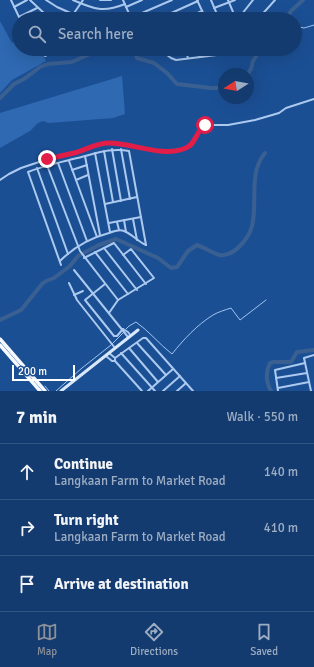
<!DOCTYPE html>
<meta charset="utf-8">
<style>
:root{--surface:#143b6f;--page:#214677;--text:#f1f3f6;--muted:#9dadc3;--line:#335582;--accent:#8c9099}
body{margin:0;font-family:Signika,sans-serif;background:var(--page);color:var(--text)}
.compass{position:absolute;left:218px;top:68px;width:36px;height:36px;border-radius:50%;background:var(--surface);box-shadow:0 4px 16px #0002;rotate:259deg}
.scale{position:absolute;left:12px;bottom:10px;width:63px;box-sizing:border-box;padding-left:4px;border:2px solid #fff;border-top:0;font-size:11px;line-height:14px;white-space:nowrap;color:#fff;-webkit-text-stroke:3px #1b4f94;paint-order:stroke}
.stop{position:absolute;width:12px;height:12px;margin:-9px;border:3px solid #e11d48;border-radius:50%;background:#fff}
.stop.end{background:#e11d48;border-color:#fff;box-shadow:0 1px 4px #0008}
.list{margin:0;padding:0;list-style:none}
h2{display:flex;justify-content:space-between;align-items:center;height:52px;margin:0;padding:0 16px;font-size:17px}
h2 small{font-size:13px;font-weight:400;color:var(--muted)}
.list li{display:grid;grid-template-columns:26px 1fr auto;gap:12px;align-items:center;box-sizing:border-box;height:56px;padding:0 16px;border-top:1px solid var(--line)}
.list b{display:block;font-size:15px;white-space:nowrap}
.list p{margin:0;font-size:13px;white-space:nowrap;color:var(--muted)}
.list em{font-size:13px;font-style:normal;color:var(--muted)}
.icon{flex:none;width:22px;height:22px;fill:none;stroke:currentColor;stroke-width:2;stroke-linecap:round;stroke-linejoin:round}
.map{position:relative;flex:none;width:314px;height:391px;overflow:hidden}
.search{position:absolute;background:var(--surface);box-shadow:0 4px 16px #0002;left:12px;right:12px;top:12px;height:44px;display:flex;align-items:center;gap:10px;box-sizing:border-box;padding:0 14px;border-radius:22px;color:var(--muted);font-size:15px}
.sheet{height:220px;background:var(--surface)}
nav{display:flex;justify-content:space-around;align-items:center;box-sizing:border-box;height:56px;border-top:1px solid var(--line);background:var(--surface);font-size:11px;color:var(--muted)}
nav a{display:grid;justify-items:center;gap:2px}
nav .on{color:var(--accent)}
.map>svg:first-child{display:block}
.green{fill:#2e69b2}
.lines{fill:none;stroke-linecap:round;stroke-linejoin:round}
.stream{stroke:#9fc5f1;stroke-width:1}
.river{stroke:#3a6092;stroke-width:4}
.street{stroke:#accaef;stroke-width:2}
.secondary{stroke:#dae8fb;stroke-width:3}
.primary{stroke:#f5f9ff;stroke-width:3.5}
.route{stroke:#e11d48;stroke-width:5}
</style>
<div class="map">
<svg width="314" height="391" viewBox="0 0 314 391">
<rect width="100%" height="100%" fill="#1b4f94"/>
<g class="green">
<path d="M 0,21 L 12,43 L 19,39 L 19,49 L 39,49 L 46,61 L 12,80 L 0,93 Z"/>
<path d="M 122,76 L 125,114 L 113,118 L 49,123 L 43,121 L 38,123 L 30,131 L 0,148 L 0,113 Z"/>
</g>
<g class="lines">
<g class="stream">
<path d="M 295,26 L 304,28 L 314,25"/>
<path d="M 126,329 L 129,326 L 136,322 C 149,331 159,344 172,354 C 184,339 197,325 213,315 C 218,312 225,310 231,308 L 240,320 L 266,300"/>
<path d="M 45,386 L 49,391"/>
<path d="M 56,391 L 82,368 L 111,345 L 124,332"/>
</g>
<g class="river">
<path d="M 287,19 L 291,11 L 303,0"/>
<path d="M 134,49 L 137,58 L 154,63 L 167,73 L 177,84 L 211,88 L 217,88 L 224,85"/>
<path d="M 248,74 L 251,69 L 253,61 L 261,49"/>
<path d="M 0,98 L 14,84 L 24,79 L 40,67 L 48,64 L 72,62 L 101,49"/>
<path d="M 0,320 L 21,310 L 42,284 L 46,281 L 54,278 L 70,266 L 78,256 L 99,245 L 116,239 L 158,258 L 171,268 L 177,267 L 188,251 L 197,245 C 204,247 214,254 220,255 C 234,257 249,238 252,226 C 258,203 248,173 265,153"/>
<path d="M 271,391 C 266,382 265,373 270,363 L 274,362 L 291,362 L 297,352 L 314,350"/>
</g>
<g class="street">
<path d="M 11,0 L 19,17 L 37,8"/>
<path d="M 30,0 L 46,15 L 53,19"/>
<path d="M 46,0 L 57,7 L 84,19"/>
<path d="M 73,0 C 94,9 103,13 125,4"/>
<path d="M 100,0 L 111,0"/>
<path d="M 123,0 L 131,18"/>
<path d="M 197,0 L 206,19"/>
<path d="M 211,0 L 219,19"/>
<path d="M 228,0 L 236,19"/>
<path d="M 14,7 L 27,0"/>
<path d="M 126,7 L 142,0"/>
<path d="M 214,8 L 235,0"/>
<path d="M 139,14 L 142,19"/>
<path d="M 42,19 L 46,15"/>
<path d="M 70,19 L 83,0"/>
<path d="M 128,19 L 172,0"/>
<path d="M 158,19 L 198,1"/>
<path d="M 184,19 L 202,11"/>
<path d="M 238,19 L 253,0"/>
<path d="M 258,19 L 275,0"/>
<path d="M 159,49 L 171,58 L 176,60 L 217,55 L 219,53 L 219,49"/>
<path d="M 185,49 L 188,58"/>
<path d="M 196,49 L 199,56"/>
<path d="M 207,49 L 210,55"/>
<path d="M 163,52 L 169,49"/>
<path d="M 45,56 L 59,49"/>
<path d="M 112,149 L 121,201"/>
<path d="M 121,149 L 130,199"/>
<path d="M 104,151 L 113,202"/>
<path d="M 95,153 L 110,232"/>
<path d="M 85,156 L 100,235"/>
<path d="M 45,160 L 80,251 L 118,300"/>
<path d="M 69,161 L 97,237"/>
<path d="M 58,163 L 87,241"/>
<path d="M 37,168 L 68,254"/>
<path d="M 72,170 L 87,165"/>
<path d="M 0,180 L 9,174 L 21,168 L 45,160 L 72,154 L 97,145 L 109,143 L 146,149 L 170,151 L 185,148 L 189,146 L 201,128 L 205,125 L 228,125 L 255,120 L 279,113 L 286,108 L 314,99"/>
<path d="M 76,180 L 88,175"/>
<path d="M 105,204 L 137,197"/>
<path d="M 133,219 L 137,240"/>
<path d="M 124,220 L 126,232"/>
<path d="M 117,222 L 119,230"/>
<path d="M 109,223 L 141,217"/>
<path d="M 104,248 L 137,290"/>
<path d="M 95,252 L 128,294"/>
<path d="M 84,258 L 114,243 L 146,284"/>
<path d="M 60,261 C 74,247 90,238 109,233 C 114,231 119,229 124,231 C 132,234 137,241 146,245"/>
<path d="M 61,265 L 28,172 C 43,166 58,163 73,159 C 93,155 109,147 129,151 L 146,245"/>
<path d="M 74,270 L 128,337"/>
<path d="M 69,283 L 77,300 L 115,348"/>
<path d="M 105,284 L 85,300 L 114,336 L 117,336 L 123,329"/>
<path d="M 74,295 L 83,291"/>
<path d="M 109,313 L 118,300 L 154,278 L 131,249 L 123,255"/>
<path d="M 123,329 L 128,332 L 131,336"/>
<path d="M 137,343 L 166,375"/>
<path d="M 129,348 L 158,382"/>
<path d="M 109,353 L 115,358 L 115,361 L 142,391"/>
<path d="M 121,353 L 155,391"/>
<path d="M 106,356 L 112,361 L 115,361"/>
<path d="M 115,358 L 143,338 L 146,338 L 193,391"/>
<path d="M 276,378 L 307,373"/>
<path d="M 278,388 L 309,382"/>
<path d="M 148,391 L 173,369"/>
<path d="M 163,391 L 180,376"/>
<path d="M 177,391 L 186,383"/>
<path d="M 278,391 L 275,370 L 305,363"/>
<path d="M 311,391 L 304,358 L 314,355"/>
</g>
<path class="secondary" d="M 61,391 L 138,330"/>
<g class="primary">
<path d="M 0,339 L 45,391"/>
<path d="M 0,345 L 40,391"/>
</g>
</g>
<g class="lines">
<path class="route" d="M 47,159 C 56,157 65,155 74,153 C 86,150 96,143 109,143 C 133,143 162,158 186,148 C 195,145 197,130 205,125"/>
</g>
</svg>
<svg class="compass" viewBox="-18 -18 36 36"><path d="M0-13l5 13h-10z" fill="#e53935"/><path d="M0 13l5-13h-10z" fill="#9dadc3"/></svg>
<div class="scale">200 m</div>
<div class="stop" style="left:205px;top:125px"></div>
<div class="stop end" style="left:47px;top:159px"></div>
<div class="search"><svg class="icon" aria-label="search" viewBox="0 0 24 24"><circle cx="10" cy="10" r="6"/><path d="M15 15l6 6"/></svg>Search here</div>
</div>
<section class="sheet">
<h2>7 min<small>Walk · 550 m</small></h2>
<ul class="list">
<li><svg class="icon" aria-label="ahead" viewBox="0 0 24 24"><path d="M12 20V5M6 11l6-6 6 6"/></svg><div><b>Continue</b><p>Langkaan Farm to Market Road</p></div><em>140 m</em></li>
<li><svg class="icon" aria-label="right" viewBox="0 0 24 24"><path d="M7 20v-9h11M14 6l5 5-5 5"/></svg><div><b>Turn right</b><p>Langkaan Farm to Market Road</p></div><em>410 m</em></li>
<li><svg class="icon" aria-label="arrive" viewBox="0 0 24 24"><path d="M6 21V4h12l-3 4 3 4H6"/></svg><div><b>Arrive at destination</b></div></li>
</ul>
</section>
<nav>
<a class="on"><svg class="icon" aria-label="map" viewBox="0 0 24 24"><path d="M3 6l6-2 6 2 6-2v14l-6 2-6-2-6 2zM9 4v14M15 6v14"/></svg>Map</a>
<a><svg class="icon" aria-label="directions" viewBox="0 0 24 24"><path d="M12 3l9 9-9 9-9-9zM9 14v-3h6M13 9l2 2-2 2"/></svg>Directions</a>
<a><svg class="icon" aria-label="saved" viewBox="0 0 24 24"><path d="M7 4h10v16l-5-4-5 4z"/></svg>Saved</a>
</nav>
